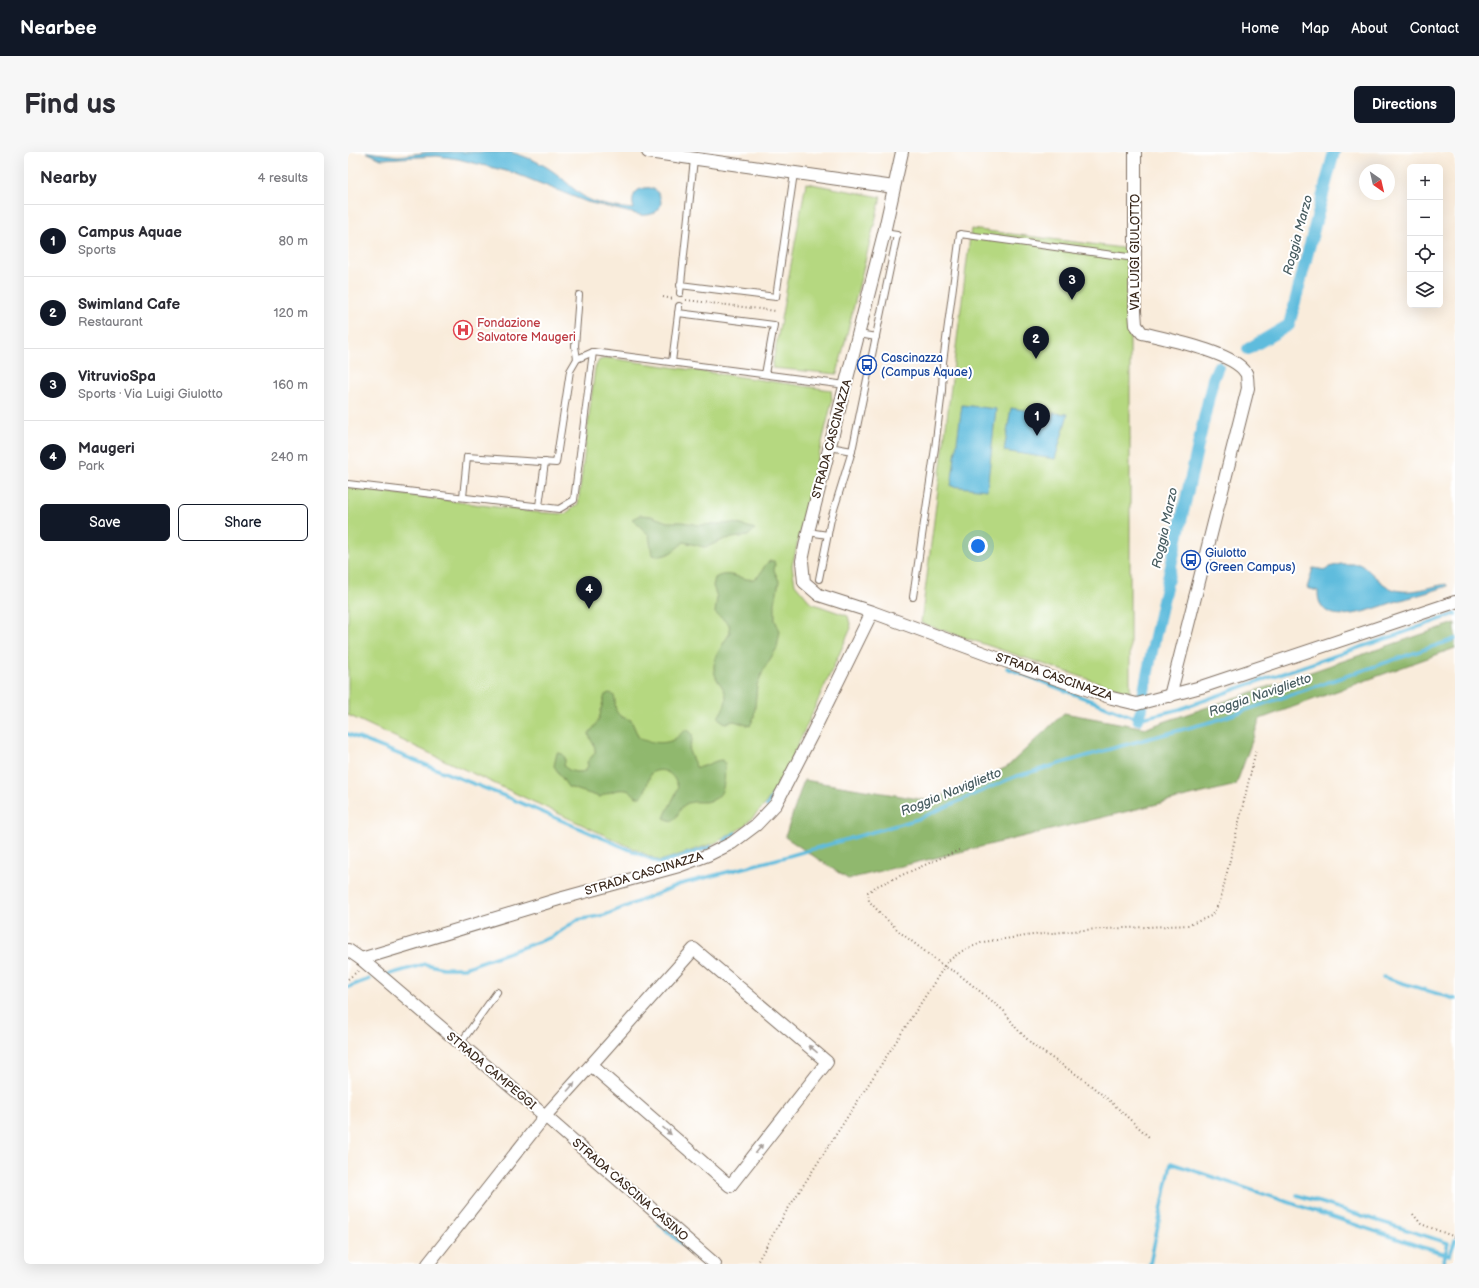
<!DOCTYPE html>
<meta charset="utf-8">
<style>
:root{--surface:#fff;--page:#f7f7f7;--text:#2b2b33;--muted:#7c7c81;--line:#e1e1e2;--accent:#111827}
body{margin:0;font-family:"Balsamiq Sans",sans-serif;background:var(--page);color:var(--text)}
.controls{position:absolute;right:12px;top:12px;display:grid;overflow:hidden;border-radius:6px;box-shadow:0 4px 16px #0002}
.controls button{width:36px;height:36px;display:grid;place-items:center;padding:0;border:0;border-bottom:1px solid var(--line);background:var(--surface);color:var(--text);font:20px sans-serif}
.compass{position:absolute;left:1011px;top:12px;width:36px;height:36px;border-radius:50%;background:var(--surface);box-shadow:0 4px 16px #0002;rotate:146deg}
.you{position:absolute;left:630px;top:394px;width:14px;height:14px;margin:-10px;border:3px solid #fff;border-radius:50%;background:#1a73e8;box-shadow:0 0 0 6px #1a73e833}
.badge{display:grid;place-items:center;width:26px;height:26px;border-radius:50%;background:var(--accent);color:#fff;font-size:13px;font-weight:700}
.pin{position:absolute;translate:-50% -33px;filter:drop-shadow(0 1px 2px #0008)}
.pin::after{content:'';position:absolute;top:21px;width:14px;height:12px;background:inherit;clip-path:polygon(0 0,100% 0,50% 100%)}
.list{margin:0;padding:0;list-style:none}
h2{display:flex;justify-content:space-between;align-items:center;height:52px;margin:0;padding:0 16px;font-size:17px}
h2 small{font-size:13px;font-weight:400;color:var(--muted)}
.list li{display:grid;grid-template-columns:26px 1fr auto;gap:12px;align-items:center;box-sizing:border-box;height:72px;padding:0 16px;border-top:1px solid var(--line)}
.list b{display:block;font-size:15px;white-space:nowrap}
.list p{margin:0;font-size:13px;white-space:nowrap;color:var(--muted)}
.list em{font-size:13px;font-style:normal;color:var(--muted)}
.actions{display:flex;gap:8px;padding:12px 16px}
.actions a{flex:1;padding:9px 0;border:1px solid var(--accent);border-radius:6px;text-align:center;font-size:14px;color:var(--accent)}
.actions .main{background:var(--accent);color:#fff}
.icon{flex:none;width:22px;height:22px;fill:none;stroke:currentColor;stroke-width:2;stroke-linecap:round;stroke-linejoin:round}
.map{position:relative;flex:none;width:1107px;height:1112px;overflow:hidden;border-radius:6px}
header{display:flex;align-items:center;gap:24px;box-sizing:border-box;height:56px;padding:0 20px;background:var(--accent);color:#fff}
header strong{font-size:19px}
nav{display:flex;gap:22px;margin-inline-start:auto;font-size:14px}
.intro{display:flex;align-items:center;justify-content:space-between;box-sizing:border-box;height:96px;padding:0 24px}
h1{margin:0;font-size:28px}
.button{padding:10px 18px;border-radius:6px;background:var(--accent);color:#fff;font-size:14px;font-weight:700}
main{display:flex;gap:24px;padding:0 24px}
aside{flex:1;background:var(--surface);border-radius:6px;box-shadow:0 4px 16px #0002}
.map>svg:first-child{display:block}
.green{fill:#b5d880;stroke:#78814f}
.forest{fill:#90b86e;stroke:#667146}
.water{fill:#5fbcdd;stroke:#4d737e}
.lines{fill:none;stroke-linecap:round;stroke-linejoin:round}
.stream{stroke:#5fbcdd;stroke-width:3.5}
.canal{stroke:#5fbcdd;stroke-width:12}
.lane-casing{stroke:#7e6e60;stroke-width:8}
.street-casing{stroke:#7e6e60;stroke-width:14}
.path{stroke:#7e6e60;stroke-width:2;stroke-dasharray:1 3;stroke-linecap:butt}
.lane{stroke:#fff;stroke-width:6}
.street{stroke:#fff;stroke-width:12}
.oneway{fill:#a79f9a}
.labels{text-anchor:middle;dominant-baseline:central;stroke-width:4;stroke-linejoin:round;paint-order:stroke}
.street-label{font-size:12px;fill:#3b2a1e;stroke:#fff}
.health-label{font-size:12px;fill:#be3a42;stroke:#fff;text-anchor:start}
.transit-label{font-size:12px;fill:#164399;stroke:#fff;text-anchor:start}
.water-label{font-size:13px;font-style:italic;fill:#485d61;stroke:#fff}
</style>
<header>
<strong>Nearbee</strong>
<nav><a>Home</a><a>Map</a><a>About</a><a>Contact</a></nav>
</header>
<div class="intro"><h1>Find us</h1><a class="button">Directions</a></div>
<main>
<aside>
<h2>Nearby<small>4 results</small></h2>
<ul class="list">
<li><span class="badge">1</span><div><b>Campus Aquae</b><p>Sports</p></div><em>80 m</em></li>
<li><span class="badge">2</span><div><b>Swimland Cafe</b><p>Restaurant</p></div><em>120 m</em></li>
<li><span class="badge">3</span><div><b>VitruvioSpa</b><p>Sports · Via Luigi Giulotto</p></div><em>160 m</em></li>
<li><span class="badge">4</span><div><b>Maugeri</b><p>Park</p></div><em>240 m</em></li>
</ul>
<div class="actions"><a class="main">Save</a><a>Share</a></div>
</aside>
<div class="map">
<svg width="1107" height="1112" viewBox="0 0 1107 1112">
<rect width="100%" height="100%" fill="#fff"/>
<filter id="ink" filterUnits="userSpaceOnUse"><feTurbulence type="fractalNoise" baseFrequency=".025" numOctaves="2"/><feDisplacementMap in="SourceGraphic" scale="8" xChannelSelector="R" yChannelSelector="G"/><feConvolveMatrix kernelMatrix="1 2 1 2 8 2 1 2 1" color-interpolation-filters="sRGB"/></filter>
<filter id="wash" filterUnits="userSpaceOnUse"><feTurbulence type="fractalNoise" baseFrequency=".012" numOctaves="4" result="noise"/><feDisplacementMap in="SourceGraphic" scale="16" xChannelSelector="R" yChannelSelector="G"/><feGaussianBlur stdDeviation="0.9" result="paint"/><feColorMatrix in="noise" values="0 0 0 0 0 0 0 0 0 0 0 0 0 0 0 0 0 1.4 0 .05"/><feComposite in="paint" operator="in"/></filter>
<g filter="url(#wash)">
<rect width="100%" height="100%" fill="#f9ecdb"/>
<g class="green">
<path d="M 458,31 L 533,45 L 489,222 L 424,216 Z"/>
<path d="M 623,77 L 782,97 L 782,541 L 573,471 Z"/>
<path d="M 261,206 L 483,238 L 484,249 L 444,414 L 447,432 L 463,451 L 500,464 L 503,476 L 437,621 L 416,654 L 395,675 L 367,691 L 312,709 L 0,563 L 0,335 L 185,360 L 217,362 L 230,352 L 247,216 L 251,208 Z"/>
</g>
<g class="forest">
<path d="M 292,363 L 303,364 L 319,370 L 334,370 L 351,373 L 386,371 L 407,377 L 400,384 L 377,387 L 361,394 L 356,395 L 336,390 C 326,398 319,407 304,403 L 301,383 L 284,367 Z"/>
<path d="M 422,409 L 426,409 L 427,413 L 426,418 L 431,429 L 427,451 L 427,468 L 432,479 L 429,496 L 416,517 L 409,533 L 406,565 L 402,574 L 386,569 L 377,571 L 370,566 C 373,559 378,554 378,546 C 378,540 374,534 370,529 C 359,511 373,496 382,481 L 381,472 L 367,461 L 369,445 L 365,434 L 367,426 C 382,416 398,432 408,426 C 414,422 415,413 422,409 Z"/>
<path d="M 1107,471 L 1107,496 L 912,567 L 888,633 L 500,727 L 437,685 L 456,628 L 583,649 L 659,615 L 716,561 L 798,576 Z"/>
<path d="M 261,541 C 273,543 261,558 274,565 C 276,566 280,567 283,568 L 290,584 L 292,587 C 302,590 315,593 325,588 C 330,585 333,581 338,578 C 350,581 342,591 341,599 L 348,615 C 358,616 365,608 375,608 L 377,612 C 376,629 379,648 356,650 C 349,650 344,649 338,652 C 331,655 331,665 324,669 L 316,666 C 320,655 327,646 330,635 C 326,622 316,614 303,621 L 296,642 L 292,645 L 288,645 C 279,632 263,639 252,645 L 220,635 L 206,614 L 209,601 C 218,601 218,607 216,614 C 221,620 230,621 237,619 L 240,614 L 239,610 L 247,601 C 248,592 242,590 241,581 C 255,566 251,561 257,543 Z"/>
</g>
<g class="water">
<path d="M 18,0 L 50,4 L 84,0 L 162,0 C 180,5 197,12 211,24 C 220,31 228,40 238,46 C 251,53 271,56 286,57 C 284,50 284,45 288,40 C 291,37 293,37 297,36 C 315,32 323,66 292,63 L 239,50 L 166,21 L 110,7 L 89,4 L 33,7 Z"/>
<path d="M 614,253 L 648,257 L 639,338 L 603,334 Z"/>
<path d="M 663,256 L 696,261 L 696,274 L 699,275 L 703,269 L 705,261 L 720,262 L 707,307 L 656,299 Z"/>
<path d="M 993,412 L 1013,412 C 1023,420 1032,431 1042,436 C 1059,444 1081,435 1098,432 L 1100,434 C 1082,440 1064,445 1046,450 C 1025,457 969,480 970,439 L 959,436 L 965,416 L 978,418 L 981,415 Z"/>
</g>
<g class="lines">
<g class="stream">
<path d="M 659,516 L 790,567 L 832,557 L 899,533 L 1046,484 L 1107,462"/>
<path d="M 0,582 L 159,645 L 312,711 L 363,695"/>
<path d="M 419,654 L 428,639"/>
<path d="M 376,689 L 387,681"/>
<path d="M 39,823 L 77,812 L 95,816 L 116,816 L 204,785 L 229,768 L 257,763 L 333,732 L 437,705 L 570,667 L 666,625 L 769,595 L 866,569 L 1107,487"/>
<path d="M 1035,825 L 1107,847"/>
<path d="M 0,835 L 21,827"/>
<path d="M 949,1043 L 1100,1091 L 1095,1112"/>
<path d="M 311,1072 L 357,1112"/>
<path d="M 802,1112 L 823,1011 L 1074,1095 L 1102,1103 L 1107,1088"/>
</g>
<g class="canal">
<path d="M 900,197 L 941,173 L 986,0"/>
<path d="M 795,544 L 806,489 L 865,227 L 870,215"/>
<path d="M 790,567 L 794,557"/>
</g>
</g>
</g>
<g filter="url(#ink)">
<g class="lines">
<g class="lane-casing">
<g id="lane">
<path d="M 332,133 L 428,145 L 446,21"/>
<path d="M 332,141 L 346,7"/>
<path d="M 330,161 L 426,173 L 417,222"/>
<path d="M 511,182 L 528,185"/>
<path d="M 229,207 L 227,194 L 231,143"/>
<path d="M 324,210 L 331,154"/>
<path d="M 482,295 L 504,299"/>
<path d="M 0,332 L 211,357 L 226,348 L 245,200"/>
<path d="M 115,345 L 119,305 L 208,311 L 222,219 L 229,207 L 245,200 L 498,233"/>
<path d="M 191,354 L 197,310"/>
<path d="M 460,380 L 480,383"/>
<path d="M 471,427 L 483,367 L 504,299 L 549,83 L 536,81"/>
<path d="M 565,445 L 587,296 L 594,239 L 595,210 L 612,82 L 787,106"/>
<path d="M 112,892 L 149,840"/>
</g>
</g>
<g class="street-casing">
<g id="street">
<path d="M 300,0 L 546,35"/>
<path d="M 554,0 L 536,81 L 460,380 L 454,409 L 456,430 L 471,443 L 524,460 L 657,509 L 764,546 L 789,552 L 853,535 L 1107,450"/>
<path d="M 787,0 L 787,159 L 788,173 L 794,181 C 818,187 886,200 898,221 C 900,224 899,232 900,236 L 822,544"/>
<path d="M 0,798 L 13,807 L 197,964 L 367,1112"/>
<path d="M 13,807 L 211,747 L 331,714 L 360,703 L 384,691 L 408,673 L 428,652 L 464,582 L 524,460"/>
<path d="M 80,1112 L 197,964 L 243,913 L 382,1034 L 479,910 L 346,797 L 243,913"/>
</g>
</g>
<g class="path">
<path d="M 315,145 L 325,147"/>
<path d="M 338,148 L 428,159"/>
<path d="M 611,698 L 529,734 L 520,740 L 521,749 L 533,762 L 553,781 L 597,815 L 608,820 L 644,849 L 656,859 L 668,876 L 686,894 L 735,927 L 762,949 L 801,985"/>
<path d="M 0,827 L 10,819"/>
<path d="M 1065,1062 L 1073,1072 L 1107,1085"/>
<path d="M 408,1112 L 438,1060 L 600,809 L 614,799 L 635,790 L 685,783 L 735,778 L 841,773 L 863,764 L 872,750 L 908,598"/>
<path d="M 1106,1112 L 1107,1110"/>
</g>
<use href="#lane" class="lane"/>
<use href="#street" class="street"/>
</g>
<defs><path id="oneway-solid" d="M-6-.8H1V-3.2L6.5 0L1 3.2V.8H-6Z"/></defs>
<g class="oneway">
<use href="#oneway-solid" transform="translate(465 897) rotate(-140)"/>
<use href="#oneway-solid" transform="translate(223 935) rotate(-48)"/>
<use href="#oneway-solid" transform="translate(319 979) rotate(41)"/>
<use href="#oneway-solid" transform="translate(411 997) rotate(-52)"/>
</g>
</g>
<defs>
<g id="hospital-ring" transform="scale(1)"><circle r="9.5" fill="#fff" stroke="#e0444e" stroke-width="1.5"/><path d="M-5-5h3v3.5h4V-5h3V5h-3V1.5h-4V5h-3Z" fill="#e0444e"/></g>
<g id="bus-ring" transform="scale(1)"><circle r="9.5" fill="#fff" stroke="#1a4fb4" stroke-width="1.5"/><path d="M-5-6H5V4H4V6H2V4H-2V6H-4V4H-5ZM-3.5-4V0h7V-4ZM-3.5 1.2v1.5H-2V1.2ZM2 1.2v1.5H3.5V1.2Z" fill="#1a4fb4"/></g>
</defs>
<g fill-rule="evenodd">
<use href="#hospital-ring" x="115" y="178"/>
<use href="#bus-ring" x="519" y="213"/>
<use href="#bus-ring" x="843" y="408"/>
</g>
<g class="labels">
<g class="street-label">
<text transform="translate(787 100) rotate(-90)">VIA LUIGI GIULOTTO</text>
<text transform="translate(484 287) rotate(-75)">STRADA CASCINAZZA</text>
<text transform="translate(706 525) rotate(19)">STRADA CASCINAZZA</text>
<text transform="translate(296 722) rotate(-17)">STRADA CASCINAZZA</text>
<text transform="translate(143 919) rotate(40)">STRADA CAMPEGGI</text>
<text transform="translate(282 1038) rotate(41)">STRADA CASCINA CASINO</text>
</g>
<g class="health-label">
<text x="129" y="171">Fondazione<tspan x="129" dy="14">Salvatore Maugeri</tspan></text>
</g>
<g class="transit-label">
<text x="533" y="206">Cascinazza<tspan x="533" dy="14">(Campus Aquae)</tspan></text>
<text x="857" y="401">Giulotto<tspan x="857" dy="14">(Green Campus)</tspan></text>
</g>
<g class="water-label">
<text transform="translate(950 83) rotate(-75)">Roggia Marzo</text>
<text transform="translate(817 376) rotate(-78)">Roggia Marzo</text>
<text transform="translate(912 543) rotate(-19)">Roggia Naviglietto</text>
<text transform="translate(603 640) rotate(-22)">Roggia Naviglietto</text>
</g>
</g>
</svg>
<div class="controls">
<button>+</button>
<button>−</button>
<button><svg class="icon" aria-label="locate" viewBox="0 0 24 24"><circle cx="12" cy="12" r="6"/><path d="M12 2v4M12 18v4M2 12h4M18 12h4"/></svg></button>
<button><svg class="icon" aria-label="layers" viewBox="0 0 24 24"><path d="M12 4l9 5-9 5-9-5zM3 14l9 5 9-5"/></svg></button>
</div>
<svg class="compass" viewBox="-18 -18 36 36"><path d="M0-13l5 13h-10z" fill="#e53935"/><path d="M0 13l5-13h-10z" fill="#7c7c81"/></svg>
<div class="you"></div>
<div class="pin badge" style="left:689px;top:284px">1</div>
<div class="pin badge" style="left:688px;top:207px">2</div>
<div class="pin badge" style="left:724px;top:148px">3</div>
<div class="pin badge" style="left:241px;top:457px">4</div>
</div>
</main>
